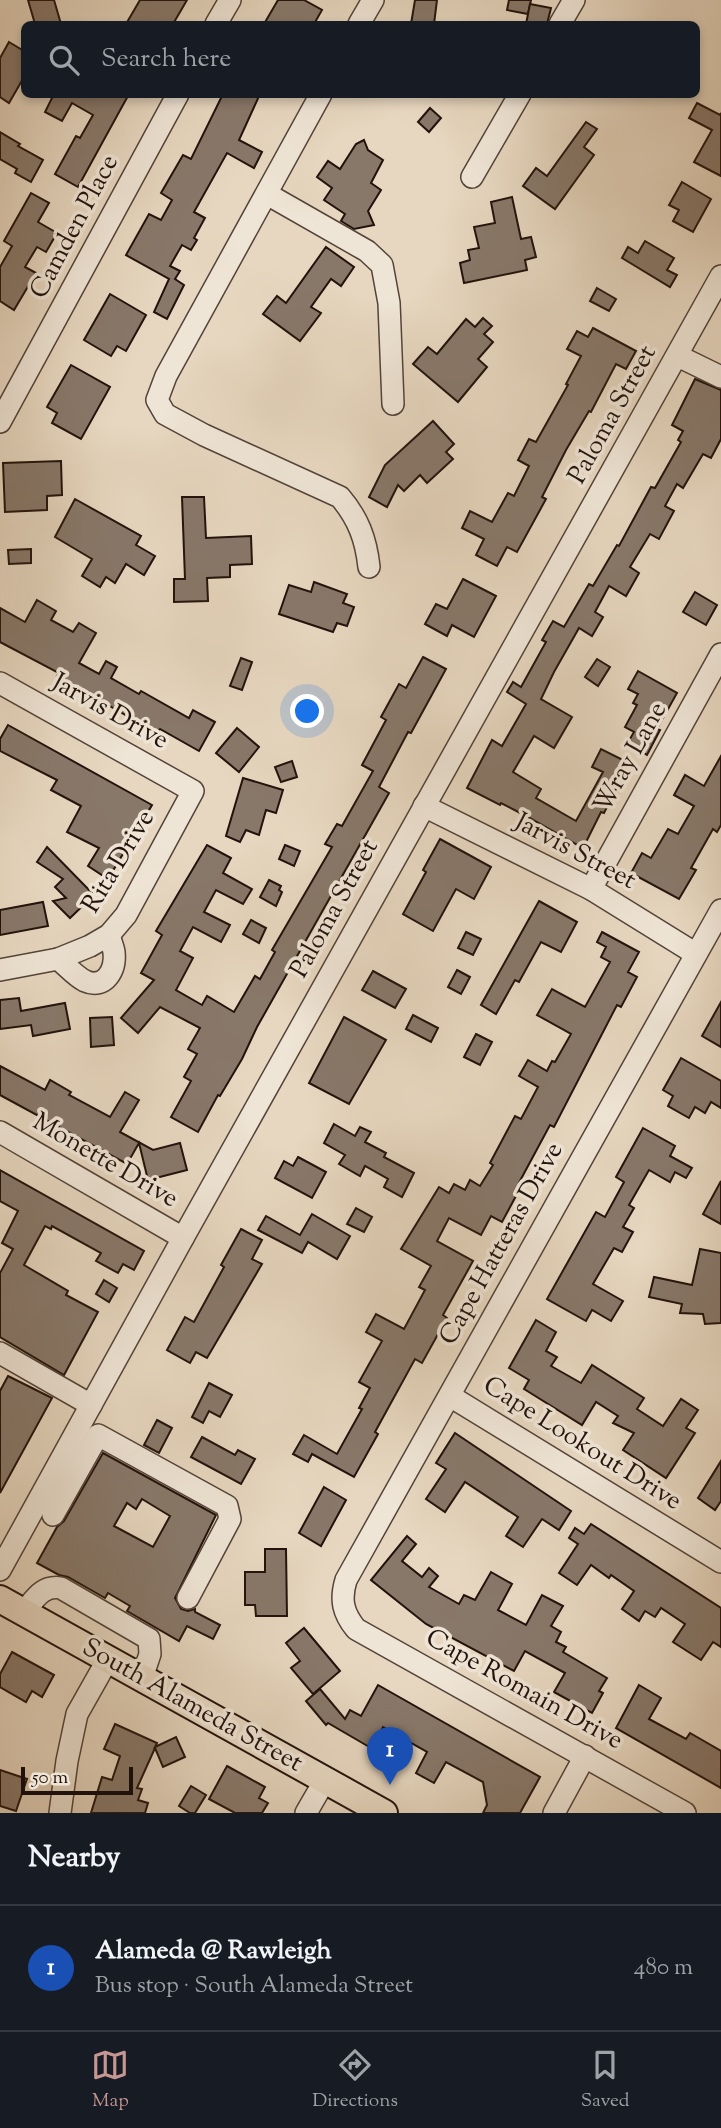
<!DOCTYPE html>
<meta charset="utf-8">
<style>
:root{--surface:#171b24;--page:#20242c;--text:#f1f3f6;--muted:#9ea1a6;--line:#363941;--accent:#c59692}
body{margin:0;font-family:"Sorts Mill Goudy",serif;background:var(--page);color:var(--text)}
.scale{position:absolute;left:21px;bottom:18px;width:112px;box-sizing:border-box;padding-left:7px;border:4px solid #22120c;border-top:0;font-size:19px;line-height:24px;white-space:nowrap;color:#22120c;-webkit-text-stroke:5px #efe5d6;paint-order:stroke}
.you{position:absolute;left:308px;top:712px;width:24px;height:24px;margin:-18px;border:5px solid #fff;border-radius:50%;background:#1a73e8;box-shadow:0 0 0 10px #1a73e833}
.badge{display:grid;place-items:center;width:46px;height:46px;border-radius:50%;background:var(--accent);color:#fff;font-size:23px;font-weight:700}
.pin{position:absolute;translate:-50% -58px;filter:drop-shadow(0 2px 4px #0008)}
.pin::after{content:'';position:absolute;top:37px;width:24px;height:21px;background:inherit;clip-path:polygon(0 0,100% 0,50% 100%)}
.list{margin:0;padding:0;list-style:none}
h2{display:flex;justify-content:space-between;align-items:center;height:91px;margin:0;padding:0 28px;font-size:30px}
h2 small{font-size:23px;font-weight:400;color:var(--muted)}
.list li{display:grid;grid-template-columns:46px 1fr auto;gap:21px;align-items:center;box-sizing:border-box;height:126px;padding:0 28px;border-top:2px solid var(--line)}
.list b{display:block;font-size:26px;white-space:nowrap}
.list p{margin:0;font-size:23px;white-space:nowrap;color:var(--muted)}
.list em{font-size:23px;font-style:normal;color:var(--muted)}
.icon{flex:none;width:38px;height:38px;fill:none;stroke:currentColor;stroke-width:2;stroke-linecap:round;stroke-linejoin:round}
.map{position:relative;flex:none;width:721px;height:1813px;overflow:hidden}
.search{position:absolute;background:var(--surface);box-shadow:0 4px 10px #0003;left:21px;right:21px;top:21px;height:77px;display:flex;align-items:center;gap:18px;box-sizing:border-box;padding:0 24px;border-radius:10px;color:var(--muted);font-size:26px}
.sheet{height:217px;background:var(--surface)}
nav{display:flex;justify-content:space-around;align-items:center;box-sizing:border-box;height:98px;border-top:2px solid var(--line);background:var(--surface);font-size:19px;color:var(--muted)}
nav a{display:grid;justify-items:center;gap:4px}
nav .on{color:var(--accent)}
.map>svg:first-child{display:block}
.building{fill:#88786a;stroke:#22120c;stroke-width:2;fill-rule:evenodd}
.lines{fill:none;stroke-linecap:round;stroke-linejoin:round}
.minor-casing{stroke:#534339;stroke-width:24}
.major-casing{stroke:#22120c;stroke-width:30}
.minor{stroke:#efe5d6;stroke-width:21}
.major{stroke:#e7d7c0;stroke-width:26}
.labels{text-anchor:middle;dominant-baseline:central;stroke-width:7;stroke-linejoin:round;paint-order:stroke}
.street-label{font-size:26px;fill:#22120c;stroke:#efe5d6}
</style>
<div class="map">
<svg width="721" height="1813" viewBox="0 0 721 1813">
<rect width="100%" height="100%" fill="#e7d7c0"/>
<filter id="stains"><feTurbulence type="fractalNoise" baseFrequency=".00286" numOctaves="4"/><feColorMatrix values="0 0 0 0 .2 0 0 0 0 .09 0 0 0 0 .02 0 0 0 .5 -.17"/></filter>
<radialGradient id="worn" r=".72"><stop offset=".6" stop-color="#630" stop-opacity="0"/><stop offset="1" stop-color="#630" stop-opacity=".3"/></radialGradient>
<g class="building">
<path d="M 28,0 L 54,0 L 61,24 L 35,24 Z"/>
<path d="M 140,0 L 187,0 L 173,24 L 126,24 Z"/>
<path d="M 278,0 L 304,0 L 322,10 L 314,24 L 264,24 Z"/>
<path d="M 415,0 L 437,0 L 434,24 L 411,24 Z"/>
<path d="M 509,0 L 531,0 L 528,14 L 507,10 Z"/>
<path d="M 530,4 L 551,8 L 547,24 L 526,24 Z"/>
<path d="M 9,42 L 24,51 L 24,77 L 9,103 L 0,97 L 0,58 Z"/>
<path d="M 54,94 L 129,94 L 78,187 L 55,174 L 76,136 L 80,138 L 93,115 L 72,103 L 62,121 L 45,112 Z"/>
<path d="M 223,94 L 260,94 L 239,140 L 262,152 L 254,168 L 227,153 L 194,212 L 205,218 L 194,238 L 197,240 L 191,250 L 182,245 L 170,266 L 180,271 L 175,279 L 184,285 L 167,319 L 154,312 L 169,279 L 126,255 L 149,214 L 161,220 L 172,200 L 161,193 L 183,155 L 191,159 Z"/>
<path d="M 697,103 L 720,115 L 721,113 L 721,176 L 694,162 L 712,130 L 689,118 Z"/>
<path d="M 430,108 L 441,118 L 429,132 L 418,122 Z"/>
<path d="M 586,122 L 597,129 L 584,147 L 594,155 L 555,209 L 523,186 L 536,168 L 547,176 Z"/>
<path d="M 0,132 L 20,144 L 18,146 L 43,160 L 31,182 L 15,173 L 17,169 L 0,159 Z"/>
<path d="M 364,140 L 368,150 L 383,160 L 371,183 L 381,190 L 368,211 L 374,225 L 354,229 L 341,221 L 345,214 L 324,200 L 332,188 L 317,177 L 328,161 L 340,169 L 356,144 Z"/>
<path d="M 682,182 L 711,199 L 693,232 L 673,221 L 679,210 L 669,205 Z"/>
<path d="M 31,193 L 49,203 L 38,222 L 57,233 L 46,252 L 37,247 L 25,267 L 36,273 L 14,310 L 0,301 L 0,267 L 12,246 L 4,241 Z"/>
<path d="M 512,197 L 521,239 L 531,237 L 536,257 L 525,260 L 527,270 L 464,283 L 460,263 L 470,260 L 468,250 L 479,248 L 474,227 L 495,223 L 491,202 Z"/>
<path d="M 645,241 L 674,258 L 667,270 L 677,275 L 670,287 L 622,258 L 628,247 L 638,253 Z"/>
<path d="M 326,247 L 354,267 L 341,286 L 331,279 L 311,307 L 321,313 L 300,341 L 263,314 L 277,296 L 286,303 Z"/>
<path d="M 597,288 L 616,299 L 609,311 L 590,301 Z"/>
<path d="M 110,294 L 146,315 L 126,351 L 117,346 L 111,356 L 84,340 Z"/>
<path d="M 483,318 L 492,326 L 484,334 L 493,342 L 478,359 L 487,367 L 458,402 L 413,364 L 428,347 L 437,354 L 466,319 L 475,327 Z"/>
<path d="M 593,328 L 636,351 L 626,369 L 616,364 L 591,412 L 589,411 L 566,450 L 542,497 L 546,499 L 517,552 L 507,547 L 497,566 L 476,555 L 484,539 L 462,528 L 470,511 L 492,522 L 508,493 L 514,496 L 529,466 L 518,460 L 529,439 L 536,442 L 568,385 L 566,384 L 581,356 L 567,349 L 577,331 L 588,337 Z"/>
<path d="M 71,365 L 110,387 L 81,439 L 52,423 L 57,413 L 47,407 Z"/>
<path d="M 695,379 L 721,390 L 721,439 L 711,458 L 703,454 L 683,488 L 677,484 L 665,506 L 674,511 L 659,539 L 650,534 L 630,567 L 639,573 L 626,596 L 609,586 L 595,612 L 603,617 L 592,636 L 579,628 L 554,672 L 541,699 L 572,717 L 554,748 L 534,736 L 513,772 L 541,789 L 536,798 L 576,821 L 603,772 L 592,767 L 601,749 L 629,763 L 604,813 L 601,812 L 583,848 L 526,816 L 501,803 L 500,805 L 467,788 L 492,740 L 502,746 L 526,704 L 507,692 L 513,682 L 521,687 L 546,642 L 542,640 L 553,621 L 564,627 L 589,584 L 593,586 L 617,545 L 619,546 L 651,487 L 655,488 L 681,442 L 678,440 L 683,431 L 672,425 Z"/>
<path d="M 433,421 L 454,444 L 446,452 L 453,459 L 427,483 L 420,475 L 404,491 L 398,485 L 387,507 L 369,497 L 385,465 Z"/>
<path d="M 61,461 L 62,495 L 47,496 L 47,510 L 5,512 L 3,463 Z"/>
<path d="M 182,497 L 204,497 L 206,538 L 251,536 L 252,564 L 230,565 L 230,577 L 207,578 L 208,601 L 174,602 L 174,579 L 185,579 Z"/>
<path d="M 75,499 L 141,536 L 136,545 L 155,556 L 144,575 L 126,564 L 115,583 L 106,577 L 100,587 L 82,576 L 92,559 L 55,537 Z"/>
<path d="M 31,549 L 31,563 L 9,564 L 8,550 Z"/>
<path d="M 463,579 L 496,596 L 474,637 L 452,625 L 447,636 L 425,624 L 436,604 L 447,609 Z"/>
<path d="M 314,582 L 347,594 L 343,603 L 354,607 L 347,626 L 337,623 L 333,632 L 279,614 L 289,585 L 311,592 Z"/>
<path d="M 695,592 L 717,605 L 706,625 L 683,612 Z"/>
<path d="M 37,600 L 56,611 L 51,620 L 73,632 L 79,623 L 96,633 L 79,663 L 99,674 L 106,661 L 117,667 L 111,678 L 139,694 L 141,691 L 189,718 L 193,710 L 215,722 L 199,751 L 160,729 L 157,733 L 57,676 L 59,673 L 0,642 L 0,608 L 25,622 Z"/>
<path d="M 423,657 L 446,669 L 411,733 L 408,732 L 379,787 L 389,793 L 257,1027 L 242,1059 L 220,1096 L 218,1095 L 198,1132 L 171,1117 L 191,1081 L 184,1077 L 197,1054 L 188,1049 L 200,1028 L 160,1007 L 138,1033 L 121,1018 L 154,980 L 141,973 L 162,935 L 156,931 L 207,845 L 231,858 L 223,873 L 252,889 L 243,904 L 216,890 L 204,912 L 230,925 L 221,942 L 193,927 L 180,951 L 193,958 L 176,990 L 202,1005 L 207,996 L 234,1012 L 255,976 L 260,979 L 275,952 L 272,950 L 332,847 L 325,844 L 337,824 L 342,826 L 373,771 L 362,765 L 386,720 L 381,717 L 399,684 L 406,688 Z"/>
<path d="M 241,658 L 252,662 L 242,690 L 230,686 Z"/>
<path d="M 597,659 L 610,667 L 598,686 L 585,677 Z"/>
<path d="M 638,671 L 677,693 L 657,729 L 660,730 L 647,755 L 627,744 L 634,732 L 625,727 L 637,705 L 633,703 L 638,694 L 628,689 Z"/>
<path d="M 8,725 L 152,805 L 108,879 L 88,866 L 99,848 L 67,832 L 81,806 L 51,790 L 57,780 L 0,751 L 0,739 Z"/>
<path d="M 237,728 L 259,747 L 239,772 L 216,753 Z"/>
<path d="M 721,756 L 721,825 L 717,832 L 713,829 L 691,868 L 696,870 L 679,899 L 631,873 L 642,853 L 651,858 L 668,829 L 678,834 L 694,806 L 674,795 L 685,775 L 704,786 Z"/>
<path d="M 292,761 L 297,777 L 281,782 L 275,767 Z"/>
<path d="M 243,778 L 283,790 L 276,813 L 266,810 L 259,835 L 246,830 L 240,842 L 226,836 Z"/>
<path d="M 440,839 L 491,867 L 474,899 L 456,889 L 433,931 L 403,914 L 426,872 L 423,870 Z"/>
<path d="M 285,845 L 300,851 L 294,866 L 279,859 Z"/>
<path d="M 47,847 L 94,895 L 70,918 L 53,901 L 66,898 L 55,887 L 63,879 L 37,862 Z"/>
<path d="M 269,880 L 281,886 L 279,890 L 282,892 L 276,906 L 260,897 Z"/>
<path d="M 539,901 L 577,922 L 561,952 L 541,942 L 519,982 L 515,980 L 496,1014 L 481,1005 Z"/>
<path d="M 43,902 L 48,926 L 0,935 L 0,910 Z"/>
<path d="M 251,920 L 266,928 L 259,943 L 243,934 Z"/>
<path d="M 466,932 L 481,939 L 473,955 L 458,948 Z"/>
<path d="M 602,932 L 639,952 L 628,972 L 637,977 L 621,1007 L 617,1005 L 554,1127 L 550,1125 L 514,1192 L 517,1194 L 502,1222 L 491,1216 L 481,1235 L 449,1218 L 437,1241 L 473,1261 L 443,1315 L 447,1318 L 422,1363 L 415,1359 L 375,1432 L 378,1434 L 354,1477 L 312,1454 L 308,1462 L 293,1454 L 304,1435 L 337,1454 L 362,1409 L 359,1408 L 370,1388 L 359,1382 L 382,1341 L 366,1332 L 376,1314 L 404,1329 L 425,1290 L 419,1287 L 431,1266 L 401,1249 L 439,1187 L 449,1193 L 454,1184 L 465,1190 L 470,1180 L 480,1186 L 493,1165 L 490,1163 L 515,1116 L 521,1119 L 538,1087 L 519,1076 L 528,1060 L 547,1071 L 552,1061 L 555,1062 L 571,1034 L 537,1015 L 552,989 L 585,1007 L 610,962 L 601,957 L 606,947 L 597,942 Z"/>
<path d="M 457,970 L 470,977 L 461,994 L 448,987 Z"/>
<path d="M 373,971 L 406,989 L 395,1008 L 362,990 Z"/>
<path d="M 19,998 L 21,1011 L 65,1003 L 70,1029 L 33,1036 L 31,1025 L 0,1029 L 0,1000 Z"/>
<path d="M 721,1002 L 721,1047 L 702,1036 Z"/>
<path d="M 413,1015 L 438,1028 L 431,1042 L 406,1029 Z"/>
<path d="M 112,1017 L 114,1045 L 91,1047 L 90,1018 Z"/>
<path d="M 344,1017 L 386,1040 L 349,1104 L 309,1083 Z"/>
<path d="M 476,1034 L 492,1042 L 480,1065 L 464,1057 Z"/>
<path d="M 681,1058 L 721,1081 L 721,1108 L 711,1102 L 705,1113 L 695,1107 L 689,1118 L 668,1106 L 673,1096 L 663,1090 Z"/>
<path d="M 0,1066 L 45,1090 L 50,1080 L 71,1092 L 69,1095 L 110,1117 L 125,1092 L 139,1100 L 120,1132 L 153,1150 L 180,1143 L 187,1170 L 148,1180 L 139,1143 L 127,1164 L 0,1095 Z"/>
<path d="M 334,1124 L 355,1136 L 360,1127 L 371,1132 L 365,1142 L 386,1153 L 384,1157 L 414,1173 L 402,1197 L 384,1187 L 388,1179 L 365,1166 L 360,1176 L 339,1164 L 345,1155 L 324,1143 Z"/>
<path d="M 643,1128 L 675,1146 L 670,1156 L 692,1168 L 686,1178 L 675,1172 L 670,1182 L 649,1170 L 629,1205 L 634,1208 L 623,1227 L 633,1232 L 622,1252 L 614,1248 L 593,1284 L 623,1301 L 611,1321 L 592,1310 L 586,1321 L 547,1299 L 596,1212 L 605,1217 L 624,1182 L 616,1177 Z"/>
<path d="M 298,1157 L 326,1172 L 312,1198 L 275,1178 L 284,1161 L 293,1166 Z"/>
<path d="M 0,1170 L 144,1251 L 134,1270 L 123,1264 L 118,1273 L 96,1261 L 101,1253 L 52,1226 L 51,1229 L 45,1226 L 24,1265 L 68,1291 L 66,1295 L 98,1312 L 64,1375 L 0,1337 L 0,1273 L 13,1249 L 2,1243 L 18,1211 L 0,1201 Z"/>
<path d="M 721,1181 L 721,1224 L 703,1214 Z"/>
<path d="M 356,1208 L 372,1217 L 364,1232 L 347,1224 Z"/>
<path d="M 312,1214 L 350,1236 L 337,1259 L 308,1242 L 302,1253 L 258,1230 L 266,1216 L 300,1235 Z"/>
<path d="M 241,1229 L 262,1240 L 252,1259 L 262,1264 L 207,1358 L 196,1352 L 190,1363 L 167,1350 L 185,1317 L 194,1322 L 224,1267 L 221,1265 Z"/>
<path d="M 700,1249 L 721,1253 L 721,1323 L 705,1324 L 703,1314 L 680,1313 L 682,1304 L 649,1297 L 654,1277 L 692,1285 Z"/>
<path d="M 104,1280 L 117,1288 L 109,1302 L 96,1294 Z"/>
<path d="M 536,1320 L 556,1332 L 546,1351 L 557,1357 L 551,1366 L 581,1383 L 592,1365 L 644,1398 L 637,1409 L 663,1426 L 681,1399 L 698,1410 L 686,1428 L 695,1433 L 666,1478 L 623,1450 L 634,1433 L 613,1423 L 618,1416 L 596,1402 L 582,1425 L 524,1389 L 529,1380 L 509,1368 Z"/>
<path d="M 8,1376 L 52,1398 L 0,1493 L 0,1391 Z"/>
<path d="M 209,1383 L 232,1395 L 220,1417 L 209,1411 L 203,1423 L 192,1417 Z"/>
<path d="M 157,1420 L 172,1428 L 159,1453 L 144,1445 Z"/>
<path d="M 455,1433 L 571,1511 L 559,1530 L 542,1519 L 523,1547 L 506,1536 L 518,1517 L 465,1482 L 445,1512 L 426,1499 L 446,1469 L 436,1463 Z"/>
<path d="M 202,1437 L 235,1455 L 238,1450 L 255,1459 L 241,1484 L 191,1457 Z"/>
<path d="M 103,1453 L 216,1515 L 175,1598 L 181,1609 L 188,1611 L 195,1609 L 195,1612 L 220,1625 L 213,1639 L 187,1626 L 179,1641 L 127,1611 L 130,1606 L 108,1593 L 105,1598 L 68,1577 L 59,1575 L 37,1563 L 57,1527 L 64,1521 ZM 142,1499 L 170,1516 L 153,1547 L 114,1526 L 127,1503 L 136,1509 Z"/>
<path d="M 721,1461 L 721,1501 L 715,1510 L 698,1498 Z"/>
<path d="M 324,1487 L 346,1500 L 321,1546 L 299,1533 Z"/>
<path d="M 591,1524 L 721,1608 L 721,1647 L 713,1642 L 701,1660 L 673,1642 L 685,1624 L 661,1608 L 655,1617 L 645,1611 L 639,1621 L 622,1609 L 634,1591 L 611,1575 L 609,1578 L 591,1565 L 577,1585 L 559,1573 L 578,1544 L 569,1538 L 575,1528 L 584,1534 Z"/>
<path d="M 407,1536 L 416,1544 L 402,1561 L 422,1577 L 429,1568 L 438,1576 L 429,1587 L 459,1604 L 464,1595 L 475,1600 L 491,1572 L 512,1584 L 498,1610 L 526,1625 L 542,1595 L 563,1606 L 551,1626 L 561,1632 L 556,1642 L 566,1647 L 563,1652 L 607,1678 L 599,1691 L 603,1693 L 592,1713 L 554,1692 L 565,1673 L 525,1651 L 514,1671 L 426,1624 L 371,1580 Z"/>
<path d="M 265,1549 L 286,1549 L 287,1616 L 256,1616 L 255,1605 L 245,1605 L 245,1572 L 265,1572 Z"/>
<path d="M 304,1628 L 340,1671 L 313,1694 L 291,1668 L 300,1661 L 286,1643 Z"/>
<path d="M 12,1652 L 54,1675 L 42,1697 L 32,1691 L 26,1702 L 0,1687 L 0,1674 Z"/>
<path d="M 378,1685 L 540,1777 L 520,1813 L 483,1813 L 487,1805 L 483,1782 L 446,1762 L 434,1783 L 416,1773 L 427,1752 L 383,1727 L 371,1748 L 328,1723 L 326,1725 L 306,1701 L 320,1689 L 345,1719 L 350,1710 L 361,1716 Z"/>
<path d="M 639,1685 L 661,1698 L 649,1719 L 686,1739 L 690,1733 L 721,1751 L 721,1788 L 616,1728 Z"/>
<path d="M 115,1724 L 157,1743 L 155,1747 L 176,1737 L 185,1757 L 163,1767 L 155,1748 L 137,1788 L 142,1789 L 138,1800 L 148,1803 L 145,1813 L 91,1813 L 102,1777 L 112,1780 L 120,1756 L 104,1749 Z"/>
<path d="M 227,1766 L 265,1787 L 259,1798 L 268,1803 L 262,1813 L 235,1813 L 209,1799 Z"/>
<path d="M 0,1770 L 27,1779 L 16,1811 L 0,1806 Z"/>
<path d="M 191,1786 L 206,1795 L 195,1813 L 190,1813 L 179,1806 Z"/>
</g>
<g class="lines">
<g class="minor-casing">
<g id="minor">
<path d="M 216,24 L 230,0"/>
<path d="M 359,24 L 373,0"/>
<path d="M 560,24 L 574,0"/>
<path d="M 321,94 L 166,376 L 157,400 L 165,414 L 204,435 L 340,497 C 358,518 366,539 369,567"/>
<path d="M 472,177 L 520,94"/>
<path d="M 267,194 L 367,251 L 382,265 L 389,303 L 393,404"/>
<path d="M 678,356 L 721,377"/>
<path d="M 0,422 L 178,94"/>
<path d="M 0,683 L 193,791 L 126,915 L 109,935 L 90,946 L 58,959 L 0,970"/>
<path d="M 424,806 L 591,889 L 696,954"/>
<path d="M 591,889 L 721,654"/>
<path d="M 58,959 C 67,966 75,976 85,981 C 105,990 116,970 114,952 C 113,946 110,940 109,935"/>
<path d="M 0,1132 L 183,1238"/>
<path d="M 0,1353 L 91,1405"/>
<path d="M 450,1396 L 721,1562"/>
<path d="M 53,1515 L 98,1435 L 227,1506 L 230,1519 L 188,1598"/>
<path d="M 0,1570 L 183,1238 L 721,276"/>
<path d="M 24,1612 C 35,1599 42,1585 61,1588 L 149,1639 L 150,1654 L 142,1678"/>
<path d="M 60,1813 L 67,1761 L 77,1714 L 108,1659"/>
<path d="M 306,1813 L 325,1780"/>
<path d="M 554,1813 L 585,1756"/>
<path d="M 685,1813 L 356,1629 C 343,1613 340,1600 346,1580 L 721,910"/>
</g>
</g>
<g class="major-casing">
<path id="major" d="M 0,1599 L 384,1813"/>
</g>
<use href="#minor" class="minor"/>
<use href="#major" class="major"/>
</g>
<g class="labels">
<g class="street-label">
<text transform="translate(75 227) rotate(-62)">Camden Place</text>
<text transform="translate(613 415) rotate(-61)">Paloma Street</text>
<text transform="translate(110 712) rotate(29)">Jarvis Drive</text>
<text transform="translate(631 758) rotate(-61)">Wray Lane</text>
<text transform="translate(575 852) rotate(28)">Jarvis Street</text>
<text transform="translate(119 862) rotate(-59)">Rita Drive</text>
<text transform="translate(335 909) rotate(-61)">Paloma Street</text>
<text transform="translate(105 1161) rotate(30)">Monette Drive</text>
<text transform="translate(502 1244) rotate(-61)">Cape Hatteras Drive</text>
<text transform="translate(582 1444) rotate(32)">Cape Lookout Drive</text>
<text transform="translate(524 1690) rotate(29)">Cape Romain Drive</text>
<text transform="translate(192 1706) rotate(29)">South Alameda Street</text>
</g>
</g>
<rect width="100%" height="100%" filter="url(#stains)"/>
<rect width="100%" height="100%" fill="url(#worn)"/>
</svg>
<div class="scale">50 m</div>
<div class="you"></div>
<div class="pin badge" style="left:390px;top:1785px;background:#1a4fb4">1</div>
<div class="search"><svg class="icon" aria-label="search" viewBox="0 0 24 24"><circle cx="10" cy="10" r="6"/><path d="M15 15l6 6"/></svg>Search here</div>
</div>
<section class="sheet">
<h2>Nearby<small></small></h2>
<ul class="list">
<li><span class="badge" style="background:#1a4fb4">1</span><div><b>Alameda @ Rawleigh</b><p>Bus stop · South Alameda Street</p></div><em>480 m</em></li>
</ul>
</section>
<nav>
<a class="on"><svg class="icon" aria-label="map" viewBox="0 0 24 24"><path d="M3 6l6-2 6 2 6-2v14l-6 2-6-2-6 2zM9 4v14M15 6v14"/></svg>Map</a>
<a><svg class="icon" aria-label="directions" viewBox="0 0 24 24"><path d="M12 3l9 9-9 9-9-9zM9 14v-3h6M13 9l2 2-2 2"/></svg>Directions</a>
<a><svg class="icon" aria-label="saved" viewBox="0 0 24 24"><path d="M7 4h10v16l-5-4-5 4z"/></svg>Saved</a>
</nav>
